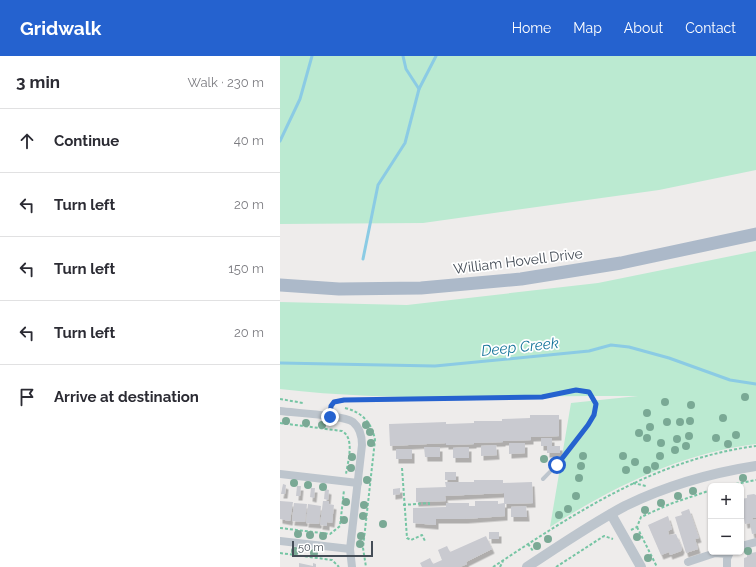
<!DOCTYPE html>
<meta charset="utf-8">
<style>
:root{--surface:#fff;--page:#f7f7f7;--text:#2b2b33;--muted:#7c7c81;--line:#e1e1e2;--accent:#2562cf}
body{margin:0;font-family:Raleway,sans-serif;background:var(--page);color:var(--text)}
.controls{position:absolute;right:12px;bottom:12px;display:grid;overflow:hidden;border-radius:6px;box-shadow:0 1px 3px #0004}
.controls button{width:36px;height:36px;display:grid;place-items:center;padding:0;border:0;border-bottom:1px solid var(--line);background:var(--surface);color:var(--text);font:20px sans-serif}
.scale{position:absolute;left:12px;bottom:10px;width:81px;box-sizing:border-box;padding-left:4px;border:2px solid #454d57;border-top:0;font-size:11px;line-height:14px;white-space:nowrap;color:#454d57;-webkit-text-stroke:3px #fff;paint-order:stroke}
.stop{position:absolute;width:12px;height:12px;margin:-9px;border:3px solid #2562cf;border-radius:50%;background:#fff}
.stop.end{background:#2562cf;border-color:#fff;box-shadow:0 1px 4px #0008}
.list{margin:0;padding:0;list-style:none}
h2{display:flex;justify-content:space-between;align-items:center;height:52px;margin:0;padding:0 16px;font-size:17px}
h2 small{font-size:13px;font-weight:400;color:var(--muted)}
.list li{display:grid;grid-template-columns:26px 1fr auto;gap:12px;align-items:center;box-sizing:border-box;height:64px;padding:0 16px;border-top:1px solid var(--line)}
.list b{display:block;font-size:15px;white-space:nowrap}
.list em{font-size:13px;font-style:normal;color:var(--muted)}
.icon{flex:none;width:22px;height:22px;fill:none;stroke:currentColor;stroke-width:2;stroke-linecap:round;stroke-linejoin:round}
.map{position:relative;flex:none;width:476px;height:511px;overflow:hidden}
header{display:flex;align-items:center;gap:24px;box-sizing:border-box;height:56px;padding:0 20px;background:var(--accent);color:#fff}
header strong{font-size:19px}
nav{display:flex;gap:22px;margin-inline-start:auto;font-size:14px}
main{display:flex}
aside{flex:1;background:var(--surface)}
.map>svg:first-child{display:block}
.green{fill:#bbead1}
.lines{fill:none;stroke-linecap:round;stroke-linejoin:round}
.stream{stroke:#8bcbe4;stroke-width:3}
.building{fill:#c9cad0;filter:url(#shadow)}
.path{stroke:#76c5a4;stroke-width:2;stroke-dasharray:3 2;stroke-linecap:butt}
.service{stroke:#bdc5cd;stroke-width:4}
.minor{stroke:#bdc5cd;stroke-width:8}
.tertiary{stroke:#bdc5cd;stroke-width:10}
.primary{stroke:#acb9c9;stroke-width:13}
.tree{fill:#7aa995}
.route{stroke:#2562cf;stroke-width:5}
.labels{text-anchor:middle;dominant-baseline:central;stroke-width:3.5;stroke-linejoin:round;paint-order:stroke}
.street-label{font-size:14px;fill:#454d57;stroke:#fff}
.water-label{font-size:15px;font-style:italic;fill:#15749a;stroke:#fff}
</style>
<header>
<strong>Gridwalk</strong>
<nav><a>Home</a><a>Map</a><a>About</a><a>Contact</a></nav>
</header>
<main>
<aside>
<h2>3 min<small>Walk · 230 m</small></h2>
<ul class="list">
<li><svg class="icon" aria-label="ahead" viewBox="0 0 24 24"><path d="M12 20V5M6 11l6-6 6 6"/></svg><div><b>Continue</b></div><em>40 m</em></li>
<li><svg class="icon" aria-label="left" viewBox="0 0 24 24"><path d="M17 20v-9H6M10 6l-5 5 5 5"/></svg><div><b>Turn left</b></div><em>20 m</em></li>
<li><svg class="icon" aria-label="left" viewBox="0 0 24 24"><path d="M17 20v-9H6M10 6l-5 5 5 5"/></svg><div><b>Turn left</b></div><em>150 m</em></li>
<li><svg class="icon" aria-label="left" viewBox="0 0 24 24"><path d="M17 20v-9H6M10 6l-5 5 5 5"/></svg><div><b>Turn left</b></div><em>20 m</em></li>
<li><svg class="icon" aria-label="arrive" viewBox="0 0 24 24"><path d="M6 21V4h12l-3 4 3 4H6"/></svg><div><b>Arrive at destination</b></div></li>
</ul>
</aside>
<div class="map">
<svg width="476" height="511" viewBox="0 0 476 511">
<defs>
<filter id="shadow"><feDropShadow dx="2.5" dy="4.5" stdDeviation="0" flood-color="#0004"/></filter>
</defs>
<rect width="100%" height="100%" fill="#eeeceb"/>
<g class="green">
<path d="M 0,0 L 476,0 L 476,114 L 379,134 L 143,167 L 0,168 Z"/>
<path d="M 476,195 L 476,388 C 401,397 333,431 270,471 L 291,347 L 358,340 C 239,339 119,347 0,333 L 0,246 L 127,249 L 318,227 Z"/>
</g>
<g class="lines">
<g class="stream">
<path d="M 123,0 L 126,13 L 139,33"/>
<path d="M 0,85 L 20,43 L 32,0"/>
<path d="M 83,203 L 98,129 L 125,87 L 139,33 L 156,0"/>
<path d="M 0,307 L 155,310 L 309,295 L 331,289 L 349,291 L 389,302 L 450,324 L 476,328"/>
</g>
</g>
<g class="building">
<path d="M 250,359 L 279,359 L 279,380 L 251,381 L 251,384 L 223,385 L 223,386 L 194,387 L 194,388 L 166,389 L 166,387 L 110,390 L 109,368 L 166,366 L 166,368 L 194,367 L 194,365 L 222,365 L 222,363 L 250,362 Z"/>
<path d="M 261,382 L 272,382 L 272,390 L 280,390 L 280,397 L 267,397 L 267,390 L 261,390 Z"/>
<path d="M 229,387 L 245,387 L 245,397 L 229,398 Z"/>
<path d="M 216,389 L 217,399 L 201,400 L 201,390 Z"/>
<path d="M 144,391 L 160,391 L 160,401 L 145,401 Z"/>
<path d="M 189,391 L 189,402 L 173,402 L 173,392 Z"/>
<rect x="116" y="393" width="16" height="10"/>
<rect x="165" y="416" width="11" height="8"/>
<path d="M 194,424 L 223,424 L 223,427 L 252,426 L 253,447 L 225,448 L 225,460 L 185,463 L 156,463 L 156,469 L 133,467 L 133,452 L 166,451 L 166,447 L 189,447 L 189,450 L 195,450 L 195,445 L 218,445 L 218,448 L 224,447 L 224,437 L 165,440 L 166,445 L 136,446 L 136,432 L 166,431 L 165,426 L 194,426 Z"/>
<path d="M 3,428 L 6,429 L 5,438 L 1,438 Z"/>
<path d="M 17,430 L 21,430 L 20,440 L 16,440 Z"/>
<path d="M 31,432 L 35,432 L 34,442 L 30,441 Z"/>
<path d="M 120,432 L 120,438 L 113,439 L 113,433 Z"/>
<path d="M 45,433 L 49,434 L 48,444 L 44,443 Z"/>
<path d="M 474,438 L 476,439 L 476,462 L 472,462 L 473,464 L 476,463 L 476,477 L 472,478 L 470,467 L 465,468 L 461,443 L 467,442 L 467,439 Z"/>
<path d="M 0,445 L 13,446 L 10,465 L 0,463 Z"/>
<path d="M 43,445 L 49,445 L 49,448 L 54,449 L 52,467 L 47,466 L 47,470 L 40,469 Z"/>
<path d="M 14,447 L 27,448 L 25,466 L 12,465 Z"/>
<path d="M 28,448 L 41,450 L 39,468 L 26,467 Z"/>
<path d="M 246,450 L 247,461 L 231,461 L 231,451 Z"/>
<path d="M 409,453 L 419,482 L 415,483 L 418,493 L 406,497 L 395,461 L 402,459 L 401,456 Z"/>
<path d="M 388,460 L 392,473 L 388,475 L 389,479 L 396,478 L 402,492 L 401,495 L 390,499 L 389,496 L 381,499 L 368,469 Z"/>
<rect x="209" y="476" width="10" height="7"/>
<path d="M 206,480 L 212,493 L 186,506 L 187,508 L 180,511 L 142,511 L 140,507 L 150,502 L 153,508 L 162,504 L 158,494 L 167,490 L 170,496 Z"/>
<path d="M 476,496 L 476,511 L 464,511 L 464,502 L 467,501 L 467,498 Z"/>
<path d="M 19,507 L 33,510 L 33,507 L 36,508 L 36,511 L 19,511 Z"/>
</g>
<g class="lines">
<g class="path">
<path d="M 0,343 L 23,347"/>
<path d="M 65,352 C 82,356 92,367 95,384 L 83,492 L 86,511"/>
<path d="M 0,367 L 62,375 C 75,382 68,405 66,418"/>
<path d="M 122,412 L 127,482 L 131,484 L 142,479 L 145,485"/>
<path d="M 353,427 L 366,430"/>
<path d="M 446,430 L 476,424"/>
<path d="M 123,449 L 149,447 L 149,450"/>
<path d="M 357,471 L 377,511"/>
<path d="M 0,472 L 50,478 L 60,470 L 64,434"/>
<path d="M 351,474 L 357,471 L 361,461 L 390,448 L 431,434"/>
<path d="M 248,488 L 253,495"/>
<path d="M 0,497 L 52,504 L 59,511"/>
<path d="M 213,511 C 295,457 376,403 476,390"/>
<path d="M 220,511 L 223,505"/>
<path d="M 276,511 L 324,480 L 333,483"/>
</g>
<path class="service" d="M 50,360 L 51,350 L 54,346 L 64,344 L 262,341 L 296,334 L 309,336 L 316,348 C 315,368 278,408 263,423"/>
<g class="minor">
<path d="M 0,355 C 15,357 63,359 73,366 C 80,372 82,380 82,389 L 70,493 L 72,511"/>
<path d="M 0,418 L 78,427"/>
<path d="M 0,485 L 70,493"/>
<path d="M 461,490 L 476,486"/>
<path d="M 408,506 L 435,497 L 448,498"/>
<path d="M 447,511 L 447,503 L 450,496"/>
</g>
<g class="tertiary">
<path d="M 331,458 L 361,511"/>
<path d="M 247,511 C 279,490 311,468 345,450 C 386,430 431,417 476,410"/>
</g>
<path class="primary" d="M 0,229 L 59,233 L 141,232 L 241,223 L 341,207 L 476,178"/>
</g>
<g class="tree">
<circle cx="465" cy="341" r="4"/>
<circle cx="385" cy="346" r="4"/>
<circle cx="411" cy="349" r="4"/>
<circle cx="367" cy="357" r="4"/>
<circle cx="443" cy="362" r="4"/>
<circle cx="6" cy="365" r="4"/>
<circle cx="410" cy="365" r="4"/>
<circle cx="387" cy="366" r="4"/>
<circle cx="400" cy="366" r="4"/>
<circle cx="26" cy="367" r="4"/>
<circle cx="42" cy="369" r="4"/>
<circle cx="86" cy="369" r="4"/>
<circle cx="370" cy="371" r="4"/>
<circle cx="90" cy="376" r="4"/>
<circle cx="359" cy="377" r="4"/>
<circle cx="456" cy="379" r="4"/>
<circle cx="409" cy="380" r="4"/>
<circle cx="367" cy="382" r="4"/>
<circle cx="436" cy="382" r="4"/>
<circle cx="397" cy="383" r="4"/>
<circle cx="91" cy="387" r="4"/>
<circle cx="381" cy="387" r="4"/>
<circle cx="448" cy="388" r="4"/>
<circle cx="406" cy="390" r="4"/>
<circle cx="395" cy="394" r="4"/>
<circle cx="303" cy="400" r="4"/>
<circle cx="343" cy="400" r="4"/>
<circle cx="380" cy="400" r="4"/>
<circle cx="72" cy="401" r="4"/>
<circle cx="264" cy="403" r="4"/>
<circle cx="355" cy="406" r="4"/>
<circle cx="301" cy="410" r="4"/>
<circle cx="375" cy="410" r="4"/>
<circle cx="71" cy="412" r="4"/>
<circle cx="346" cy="414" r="4"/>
<circle cx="367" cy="414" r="4"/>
<circle cx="299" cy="422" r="4"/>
<circle cx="463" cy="422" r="4"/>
<circle cx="87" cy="424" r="4"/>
<circle cx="14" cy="427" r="4"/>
<circle cx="28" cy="429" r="4"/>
<circle cx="43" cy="431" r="4"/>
<circle cx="413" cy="435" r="4"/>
<circle cx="296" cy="440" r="4"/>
<circle cx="398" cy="440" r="4"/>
<circle cx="66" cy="446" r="4"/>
<circle cx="381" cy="447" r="4"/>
<circle cx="84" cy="449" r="4"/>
<circle cx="288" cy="453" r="4"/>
<circle cx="365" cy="454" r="4"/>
<circle cx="279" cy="459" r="4"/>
<circle cx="83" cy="460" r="4"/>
<circle cx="64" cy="464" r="4"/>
<circle cx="103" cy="468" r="4"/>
<circle cx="18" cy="478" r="4"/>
<circle cx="30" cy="479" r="4"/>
<circle cx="43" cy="480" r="4"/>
<circle cx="81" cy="480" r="4"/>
<circle cx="357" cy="481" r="4"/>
<circle cx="268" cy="483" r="4"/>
<circle cx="80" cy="488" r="4"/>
<circle cx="257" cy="490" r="4"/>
<circle cx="15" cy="495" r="4"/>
<circle cx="468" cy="495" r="4"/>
<circle cx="34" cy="497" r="4"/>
<circle cx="368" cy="502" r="4"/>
</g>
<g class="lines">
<path class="route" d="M 50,361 L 51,350 L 54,346 L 64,344 L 262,341 L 296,334 L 309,336 L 316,348 L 314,359 L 308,369 L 277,409"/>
</g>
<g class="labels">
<g class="street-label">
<text transform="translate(238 205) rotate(-7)">William Hovell Drive</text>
</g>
<g class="water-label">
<text transform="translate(240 291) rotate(-6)">Deep Creek</text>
</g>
</g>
</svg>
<div class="controls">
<button>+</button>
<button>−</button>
</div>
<div class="scale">50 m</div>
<div class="stop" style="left:277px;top:409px"></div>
<div class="stop end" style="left:50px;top:361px"></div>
</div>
</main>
